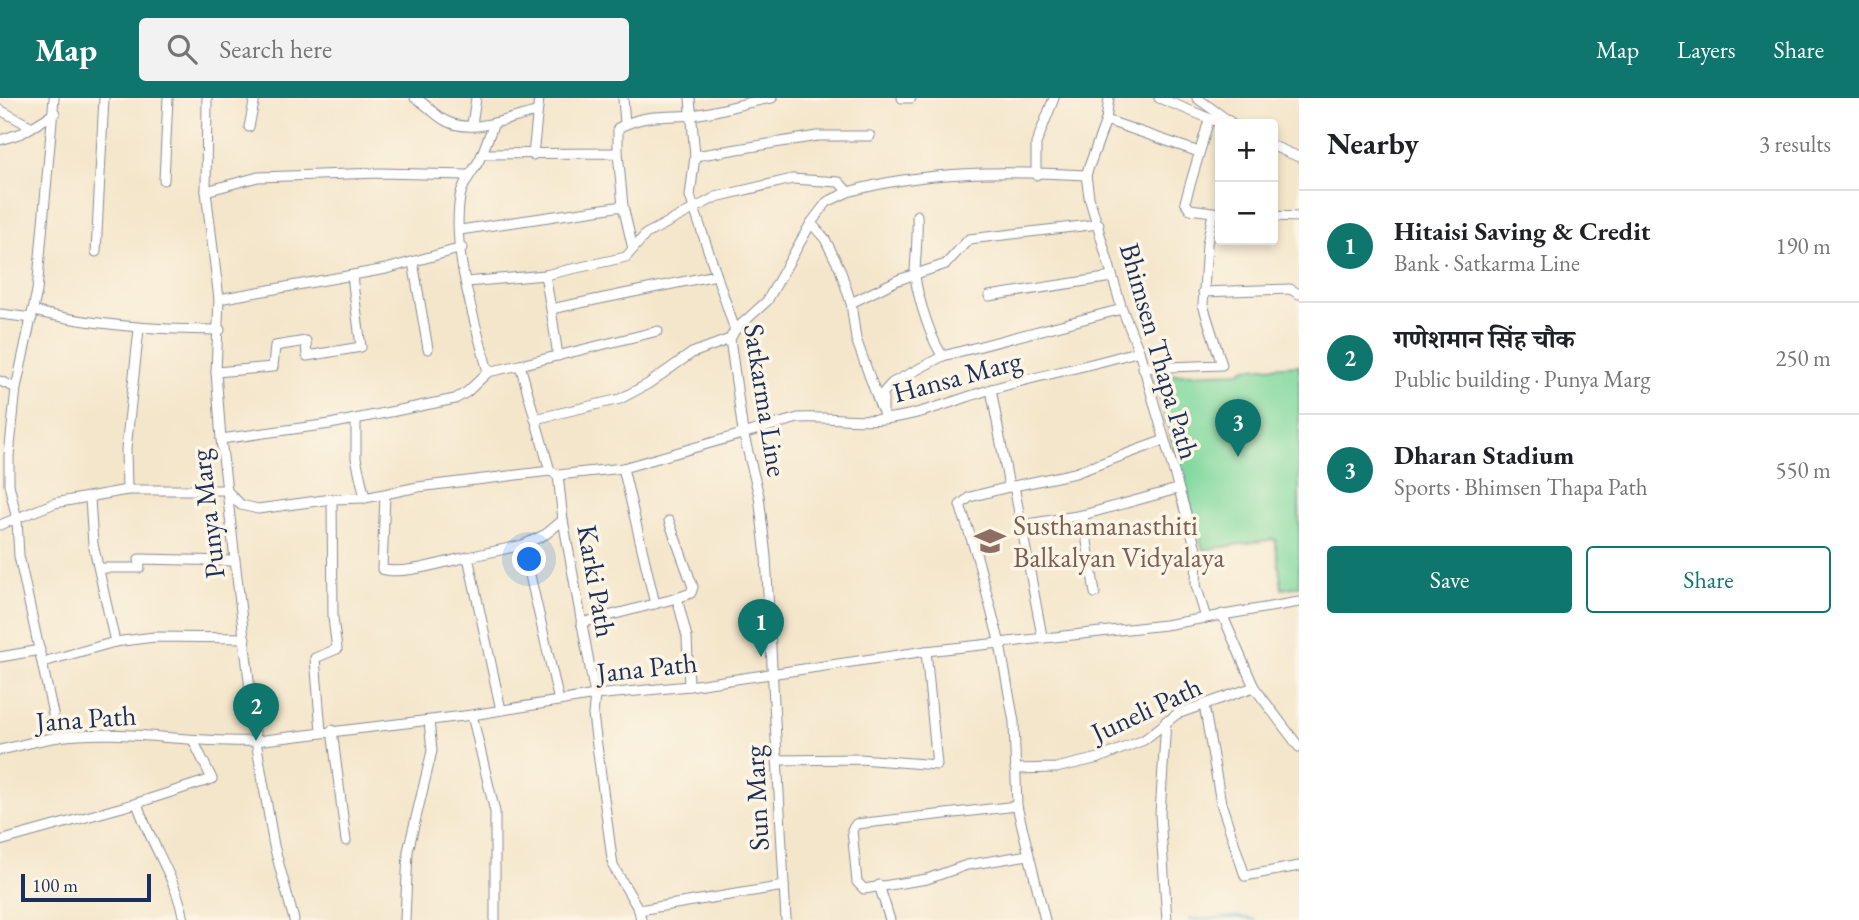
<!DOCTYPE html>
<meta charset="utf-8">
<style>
:root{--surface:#fff;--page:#f2f2f2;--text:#202124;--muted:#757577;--line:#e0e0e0;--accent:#0f766e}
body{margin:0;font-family:"EB Garamond","Noto Serif Devanagari",serif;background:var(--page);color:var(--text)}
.controls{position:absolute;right:21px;top:21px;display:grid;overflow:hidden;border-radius:7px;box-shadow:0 4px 10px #0003}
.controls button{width:63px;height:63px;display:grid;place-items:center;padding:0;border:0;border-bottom:2px solid var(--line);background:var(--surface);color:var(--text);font:35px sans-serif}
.scale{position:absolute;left:21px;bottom:18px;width:130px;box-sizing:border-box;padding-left:7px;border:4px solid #1b2f5e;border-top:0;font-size:19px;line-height:24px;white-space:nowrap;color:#1b2f5e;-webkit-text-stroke:5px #fcf5e5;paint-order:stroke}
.you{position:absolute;left:530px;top:462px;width:24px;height:24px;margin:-18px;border:5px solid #fff;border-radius:50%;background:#1a73e8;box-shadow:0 0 0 10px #1a73e833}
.badge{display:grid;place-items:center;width:46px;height:46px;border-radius:50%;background:var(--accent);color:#fff;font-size:23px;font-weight:700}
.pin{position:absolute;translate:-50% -58px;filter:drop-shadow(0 2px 4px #0008)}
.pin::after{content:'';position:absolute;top:37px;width:24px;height:21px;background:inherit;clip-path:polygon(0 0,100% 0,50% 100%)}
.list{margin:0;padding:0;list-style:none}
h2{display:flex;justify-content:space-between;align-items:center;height:91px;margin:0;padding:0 28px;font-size:30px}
h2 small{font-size:23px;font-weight:400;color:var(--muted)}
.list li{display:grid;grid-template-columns:46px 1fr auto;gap:21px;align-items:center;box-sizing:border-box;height:112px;padding:0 28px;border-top:2px solid var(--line)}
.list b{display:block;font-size:26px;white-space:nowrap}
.list p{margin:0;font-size:23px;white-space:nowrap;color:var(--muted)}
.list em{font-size:23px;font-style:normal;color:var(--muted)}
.actions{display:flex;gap:14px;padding:21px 28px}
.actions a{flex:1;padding:16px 0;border:2px solid var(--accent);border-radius:7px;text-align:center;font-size:24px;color:var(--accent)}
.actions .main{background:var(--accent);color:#fff}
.icon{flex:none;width:38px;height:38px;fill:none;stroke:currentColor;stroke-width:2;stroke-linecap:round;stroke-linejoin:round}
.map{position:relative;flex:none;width:1299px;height:822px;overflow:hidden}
header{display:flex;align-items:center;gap:42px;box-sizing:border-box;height:98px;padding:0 35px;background:var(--accent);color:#fff}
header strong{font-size:33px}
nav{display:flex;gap:38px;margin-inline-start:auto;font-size:24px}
.search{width:490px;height:63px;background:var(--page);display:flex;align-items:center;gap:18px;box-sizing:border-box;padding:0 24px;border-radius:7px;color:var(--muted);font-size:26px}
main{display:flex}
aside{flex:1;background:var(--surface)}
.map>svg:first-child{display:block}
.green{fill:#81d99e;stroke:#4e847e;stroke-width:2}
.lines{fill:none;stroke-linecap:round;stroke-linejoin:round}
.stream{stroke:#61b4dd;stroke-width:2.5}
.minor-casing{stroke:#888a94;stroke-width:11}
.minor{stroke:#fff;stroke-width:9}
.labels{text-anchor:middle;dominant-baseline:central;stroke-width:7;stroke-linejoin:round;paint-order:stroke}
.street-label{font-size:28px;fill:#1b2f5e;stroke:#fcf5e5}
.education-label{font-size:28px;fill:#785e54;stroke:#fcf5e5;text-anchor:start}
</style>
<header>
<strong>Map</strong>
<div class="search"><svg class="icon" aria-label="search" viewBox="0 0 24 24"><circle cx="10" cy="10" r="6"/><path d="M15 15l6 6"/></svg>Search here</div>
<nav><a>Map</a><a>Layers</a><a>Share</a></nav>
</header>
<main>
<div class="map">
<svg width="1299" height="822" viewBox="0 0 1299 822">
<rect width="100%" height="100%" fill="#fcf5e5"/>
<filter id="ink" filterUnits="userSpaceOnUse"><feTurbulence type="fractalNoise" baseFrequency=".0143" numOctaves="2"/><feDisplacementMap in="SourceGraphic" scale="14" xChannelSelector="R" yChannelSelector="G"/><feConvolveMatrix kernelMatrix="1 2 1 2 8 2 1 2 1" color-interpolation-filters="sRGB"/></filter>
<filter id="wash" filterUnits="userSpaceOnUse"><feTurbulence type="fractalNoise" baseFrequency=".00686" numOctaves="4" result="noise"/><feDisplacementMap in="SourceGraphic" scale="28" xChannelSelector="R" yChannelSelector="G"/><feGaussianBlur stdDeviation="1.57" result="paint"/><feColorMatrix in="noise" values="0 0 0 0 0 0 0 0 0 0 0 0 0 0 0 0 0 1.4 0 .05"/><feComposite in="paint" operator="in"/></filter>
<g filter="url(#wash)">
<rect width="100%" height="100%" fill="#f4e6cb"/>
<path class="green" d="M 1299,267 L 1299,488 L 1282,491 L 1275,441 L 1203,452 L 1153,277 L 1240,274 L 1245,270 Z"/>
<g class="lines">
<path class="stream" d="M 1189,822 L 1239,819 L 1255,822"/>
</g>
</g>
<g filter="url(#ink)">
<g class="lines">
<g class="minor-casing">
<g id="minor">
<path d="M 54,0 L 37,193 L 16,290 L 9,358 L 9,386 L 17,422 L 19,458 L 58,639"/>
<path d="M 207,0 L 206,93 L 219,201 L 216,274 L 221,341 L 256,643 L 274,748 L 294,822"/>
<path d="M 415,0 C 427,6 434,17 446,23 C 473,37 510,19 537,14"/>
<path d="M 623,0 L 625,26"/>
<path d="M 690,0 L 695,58 L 690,98 L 735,232 L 730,241 L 743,334 L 759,398 L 766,459 L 786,822"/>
<path d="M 902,0 L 911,0"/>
<path d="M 1109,0 L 1106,22 L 1086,77 L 1089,99 L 1122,211 L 1139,253 L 1197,454 L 1196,487 L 1206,520"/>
<path d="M 1159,0 L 1223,26"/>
<path d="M 1197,0 L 1233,26"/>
<path d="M 0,12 L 32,29"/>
<path d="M 1106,22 L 1199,54"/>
<path d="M 1209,22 L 1185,104 L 1190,111 L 1220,115"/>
<path d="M 472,27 L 476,0"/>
<path d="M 249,29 L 255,0"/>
<path d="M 0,42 L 22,35 L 55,15"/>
<path d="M 1273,48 L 1299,59"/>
<path d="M 618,55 L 618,30 C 647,15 662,20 692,17 C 719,14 745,4 772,0"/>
<path d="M 482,56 L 494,25"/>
<path d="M 533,57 L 539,0"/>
<path d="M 695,58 L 817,38 L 870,38"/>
<path d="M 1036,77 L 1036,46 L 1054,0"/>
<path d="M 164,82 L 168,0"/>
<path d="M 206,93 L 258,79 L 379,75 L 468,77"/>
<path d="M 848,94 L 827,104 L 811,125 L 825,141 L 840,171 L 851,205 L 856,241 L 881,310"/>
<path d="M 917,117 C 918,137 916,154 915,173 C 915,192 931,243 943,258"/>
<path d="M 1273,118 L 1299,119"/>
<path d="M 460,132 L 623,108 L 633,151"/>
<path d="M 96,154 L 104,0"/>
<path d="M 413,164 L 428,251"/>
<path d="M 545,177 L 551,211 L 716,177"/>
<path d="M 466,184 L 545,177 L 626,159 L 646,136 L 716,99 L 792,81 L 839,84 L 848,94 C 924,72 1008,73 1086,77"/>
<path d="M 1203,194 L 1290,191 L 1299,196"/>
<path d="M 989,198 L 1112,179"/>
<path d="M 219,201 L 386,171 L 462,150"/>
<path d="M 851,205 L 898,182 L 946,166 L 969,141 L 1099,126"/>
<path d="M 551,211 L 558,258"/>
<path d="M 33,213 C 95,228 156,232 220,232"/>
<path d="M 0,216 L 32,220"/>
<path d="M 735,232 L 767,203 L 811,125"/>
<path d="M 520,267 L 658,233"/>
<path d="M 1143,270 L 1222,267 L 1203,207 L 1207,146 L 1213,115"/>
<path d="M 216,274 L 273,269 L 275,248 L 306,243 L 307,258 L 361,249 L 352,178"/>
<path d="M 0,283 L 16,290"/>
<path d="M 991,291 L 1009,389 L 970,399 L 960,407 L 976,455 L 1000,546 L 1014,624 L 1017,708 L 1045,822"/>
<path d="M 883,315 L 883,295 L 892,285 L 943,258 L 1122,211"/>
<path d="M 356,321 L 356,360 L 365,400"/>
<path d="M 535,321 L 620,301 L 648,286 L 692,255 L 730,241"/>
<path d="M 221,341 L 330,326 L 455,301 L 467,294 L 488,274"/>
<path d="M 623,370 L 655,506"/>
<path d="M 550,373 L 520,267 L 488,274 C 475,222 451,152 460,99 C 463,82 476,72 482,56 L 618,55 L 623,108"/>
<path d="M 558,377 L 563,422 L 595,597 L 593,617 L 613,768 L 639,812 L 641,822"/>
<path d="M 1014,388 L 1075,375 L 1162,343"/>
<path d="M 1009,389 L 1014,388 L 1042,538"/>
<path d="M 127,392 L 126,351 L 139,231"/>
<path d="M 385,397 L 382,471 C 402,478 447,463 468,459"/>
<path d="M 90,401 L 93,446 L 115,544"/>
<path d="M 1083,417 L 1095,495"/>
<path d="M 669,423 L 693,489 L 691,495 L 677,500"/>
<path d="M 0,427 L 55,405 L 127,392 L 226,392 L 241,407 L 258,411 L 332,401 L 365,400 L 418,389 L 550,373 L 558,377 L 623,370 L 798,320 C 827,318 854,324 884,321 C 922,317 955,302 992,291 C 1041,277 1090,268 1139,253"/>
<path d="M 1022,427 L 1083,417 L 1177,391"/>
<path d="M 523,447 L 546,436 L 563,422"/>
<path d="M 99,470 L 140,470 L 139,461 L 234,463"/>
<path d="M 1222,516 L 1254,589 L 1299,649"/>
<path d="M 581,525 L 677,500 L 687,539 L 689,588"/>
<path d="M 0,559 L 40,552"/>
<path d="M 43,564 L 115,544 L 154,539 L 245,540"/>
<path d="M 1204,607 L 1221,705 L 1245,778 L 1299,768"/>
<path d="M 501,612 L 468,459 L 523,447 L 559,603"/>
<path d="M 472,617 L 495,714 L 495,822"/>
<path d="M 1166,623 L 1160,716 L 1167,822"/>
<path d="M 332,632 L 346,743"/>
<path d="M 321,633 L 315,560 L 337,551 L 333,520 L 332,401"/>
<path d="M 0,652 C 19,648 38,642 58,639 C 123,630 190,646 256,643 L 472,617 L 595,597 L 689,588 L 926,553 L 1165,527 L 1299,504"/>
<path d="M 777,662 L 860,661 L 937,667 L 926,553"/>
<path d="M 1015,671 L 1056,670 L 1099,660 L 1144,642 L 1177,616 L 1254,589"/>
<path d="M 137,705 L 212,681 L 193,642"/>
<path d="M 1017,708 L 856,726 L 852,732 L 857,784 L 864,791 L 927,781 L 967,767 L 1028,757"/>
<path d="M 0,743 L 137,705 C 150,746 176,779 184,822"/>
<path d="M 879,787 L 890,822"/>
<path d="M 639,812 L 784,788"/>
<path d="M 405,822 L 408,753 L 432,653 L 429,623"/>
</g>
</g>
<use href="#minor" class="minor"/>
</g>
</g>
<defs>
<g id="school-bare" transform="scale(2.415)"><path d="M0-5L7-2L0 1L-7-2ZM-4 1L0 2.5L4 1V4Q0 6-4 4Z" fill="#8d6e63" stroke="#fcf5e5" stroke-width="2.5" paint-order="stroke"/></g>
</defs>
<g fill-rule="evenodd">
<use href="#school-bare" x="990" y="443"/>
</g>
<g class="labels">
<g class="street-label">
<text transform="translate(1160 253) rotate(74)">Bhimsen Thapa Path</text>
<text transform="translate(957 278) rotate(-15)">Hansa Marg</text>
<text transform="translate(766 302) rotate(81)">Satkarma Line</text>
<text transform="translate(207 416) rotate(-97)">Punya Marg</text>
<text transform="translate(597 483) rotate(80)">Karki Path</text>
<text transform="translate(647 569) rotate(-6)">Jana Path</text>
<text transform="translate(1146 611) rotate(-25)">Juneli Path</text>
<text transform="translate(86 620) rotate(-4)">Jana Path</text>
<text transform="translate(756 700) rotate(-93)">Sun Marg</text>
</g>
<g class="education-label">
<text x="1013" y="427">Susthamanasthiti<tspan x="1013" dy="32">Balkalyan Vidyalaya</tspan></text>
</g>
</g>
</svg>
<div class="controls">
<button>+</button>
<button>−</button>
</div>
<div class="scale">100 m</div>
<div class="you"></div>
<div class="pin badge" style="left:761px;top:559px">1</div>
<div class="pin badge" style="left:256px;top:643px">2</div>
<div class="pin badge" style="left:1238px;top:359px">3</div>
</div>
<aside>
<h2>Nearby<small>3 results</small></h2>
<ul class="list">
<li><span class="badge">1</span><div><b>Hitaisi Saving &amp; Credit</b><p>Bank · Satkarma Line</p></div><em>190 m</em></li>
<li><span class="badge">2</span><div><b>गणेशमान सिंह चौक</b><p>Public building · Punya Marg</p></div><em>250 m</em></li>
<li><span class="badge">3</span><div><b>Dharan Stadium</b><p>Sports · Bhimsen Thapa Path</p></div><em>550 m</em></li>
</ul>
<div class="actions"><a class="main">Save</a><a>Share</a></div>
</aside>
</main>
